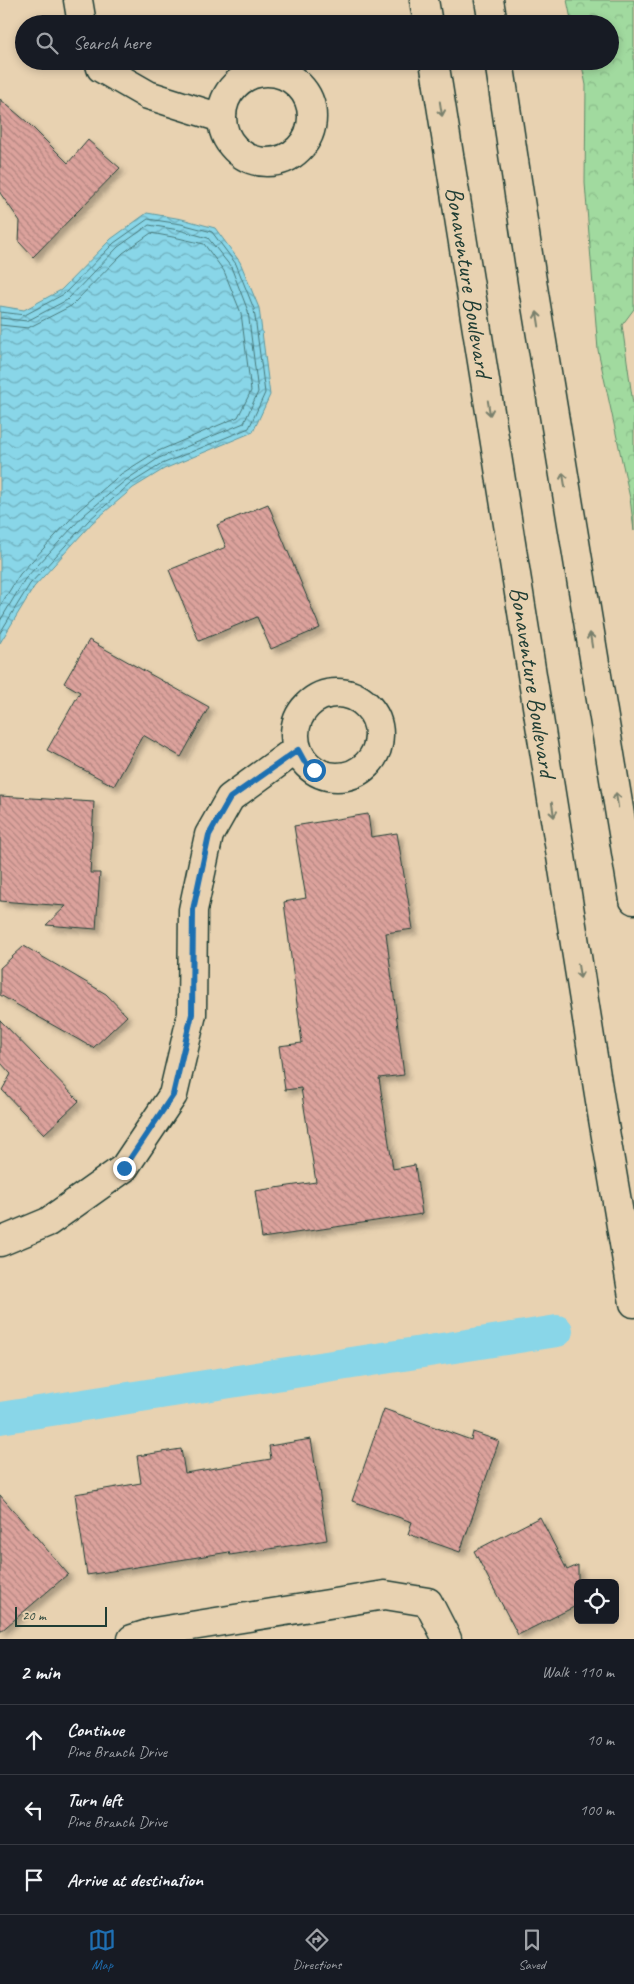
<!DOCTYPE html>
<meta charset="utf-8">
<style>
:root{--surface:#171b24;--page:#242831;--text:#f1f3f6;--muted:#9ea1a6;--line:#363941;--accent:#1f6fb2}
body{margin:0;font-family:Caveat,sans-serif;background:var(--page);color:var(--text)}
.controls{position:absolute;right:15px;bottom:15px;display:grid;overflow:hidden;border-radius:8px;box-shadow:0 2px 8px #0003}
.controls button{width:45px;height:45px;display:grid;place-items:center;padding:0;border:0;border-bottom:1px solid var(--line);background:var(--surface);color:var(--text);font:25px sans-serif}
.scale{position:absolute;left:15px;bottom:12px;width:92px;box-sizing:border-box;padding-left:5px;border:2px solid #1f3d34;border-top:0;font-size:14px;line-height:18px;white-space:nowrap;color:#1f3d34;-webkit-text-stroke:4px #e8d2b1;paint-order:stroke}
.stop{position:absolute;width:15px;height:15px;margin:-11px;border:4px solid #1f6fb2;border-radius:50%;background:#fff}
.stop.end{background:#1f6fb2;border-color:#fff;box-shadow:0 1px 5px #0008}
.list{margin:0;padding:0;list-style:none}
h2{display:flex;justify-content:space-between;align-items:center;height:65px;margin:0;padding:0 20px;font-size:21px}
h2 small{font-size:16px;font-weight:400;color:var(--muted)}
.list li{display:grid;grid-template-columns:32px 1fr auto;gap:15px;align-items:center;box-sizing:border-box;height:70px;padding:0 20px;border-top:1px solid var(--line)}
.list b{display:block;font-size:19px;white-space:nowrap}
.list p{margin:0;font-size:16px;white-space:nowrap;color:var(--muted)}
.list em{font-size:16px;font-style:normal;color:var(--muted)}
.icon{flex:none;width:28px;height:28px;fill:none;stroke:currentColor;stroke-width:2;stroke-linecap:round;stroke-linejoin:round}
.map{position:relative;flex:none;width:634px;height:1639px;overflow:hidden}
.search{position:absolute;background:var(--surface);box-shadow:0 2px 8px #0003;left:15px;right:15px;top:15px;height:55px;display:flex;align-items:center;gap:12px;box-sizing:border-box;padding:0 18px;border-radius:28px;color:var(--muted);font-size:19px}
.sheet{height:275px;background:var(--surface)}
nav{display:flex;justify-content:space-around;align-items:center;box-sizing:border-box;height:70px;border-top:1px solid var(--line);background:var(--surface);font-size:14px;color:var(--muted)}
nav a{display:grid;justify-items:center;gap:2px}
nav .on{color:var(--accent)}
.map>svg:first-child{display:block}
.forest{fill:url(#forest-crowns);stroke:#608c6a}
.water{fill:url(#water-waves);stroke:#5f99a0}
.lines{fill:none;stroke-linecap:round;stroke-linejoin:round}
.shore{stroke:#497a7c;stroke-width:1}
.canal{stroke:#89d6e8;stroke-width:32}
.building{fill:url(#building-back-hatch);stroke:#1f3d34;filter:url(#shadow)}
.minor-casing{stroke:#1f3d34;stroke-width:31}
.secondary-casing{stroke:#1f3d34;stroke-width:31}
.minor{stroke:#e8d2b1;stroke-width:28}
.secondary{stroke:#e8d2b1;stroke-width:28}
.oneway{stroke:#79806c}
.route{stroke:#1f6fb2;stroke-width:6}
.labels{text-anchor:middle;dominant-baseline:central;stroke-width:4.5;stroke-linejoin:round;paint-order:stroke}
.street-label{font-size:25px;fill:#1f3d34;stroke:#e8d2b1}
</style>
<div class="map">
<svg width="634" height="1639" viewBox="0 0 634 1639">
<defs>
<pattern id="forest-crowns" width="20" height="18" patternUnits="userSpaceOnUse" patternTransform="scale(1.25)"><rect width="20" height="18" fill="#a1da9f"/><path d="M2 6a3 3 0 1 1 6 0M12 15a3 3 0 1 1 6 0" fill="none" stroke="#8abc8a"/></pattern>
<pattern id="water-waves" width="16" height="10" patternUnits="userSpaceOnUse" patternTransform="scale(1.25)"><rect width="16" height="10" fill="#89d6e8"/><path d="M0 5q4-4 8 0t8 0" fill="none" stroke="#6fafbd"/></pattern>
<pattern id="building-back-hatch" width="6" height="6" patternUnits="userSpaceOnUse" patternTransform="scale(1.25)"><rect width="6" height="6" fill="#dca29c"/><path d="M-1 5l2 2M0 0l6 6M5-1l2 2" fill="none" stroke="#b28580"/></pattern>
<filter id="shadow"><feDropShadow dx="4.5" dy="4.5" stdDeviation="2.5" flood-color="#0004"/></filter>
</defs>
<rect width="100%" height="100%" fill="#e8d2b1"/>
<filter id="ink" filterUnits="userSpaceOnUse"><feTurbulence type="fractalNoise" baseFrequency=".02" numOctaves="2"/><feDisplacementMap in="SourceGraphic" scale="10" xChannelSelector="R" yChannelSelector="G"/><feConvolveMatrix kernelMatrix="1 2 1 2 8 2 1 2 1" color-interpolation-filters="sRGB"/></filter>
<g filter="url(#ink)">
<path class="forest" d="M 567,0 L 634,0 L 634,309 L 622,325 L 634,411 L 634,531 L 630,498 L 598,350 L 585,183 L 586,85 L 581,61 L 610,61 L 610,24 L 572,24 Z"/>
<path class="water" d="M 147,213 L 182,219 L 215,228 L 240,262 L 259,308 L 270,395 L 253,432 L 164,469 L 133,488 L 92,523 L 34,587 L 0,643 L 0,306 L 24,310 L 61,290 L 111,239 Z"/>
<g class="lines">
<g class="shore">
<path d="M 0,312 L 25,315 L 64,294 L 114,243 L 148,219 L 181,224 L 212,232 L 236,264 L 254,309 L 265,393 L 249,428 L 162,464 L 130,484 L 89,520 L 30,584 L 0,633"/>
<path d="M 0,318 L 27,321 L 67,300 L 118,247 L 149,225 L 179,230 L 208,238 L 231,267 L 248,311 L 258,392 L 244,423 L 159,458 L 126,480 L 84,515 L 25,579 L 0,621"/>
<path d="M 0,325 L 28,328 L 71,306 L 123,253 L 151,233 L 178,238 L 204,244 L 224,271 L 241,313 L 251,391 L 238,417 L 156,452 L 121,474 L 79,510 L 20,574 L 0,606"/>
</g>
<path class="canal" d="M 0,1418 L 557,1331"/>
</g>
<g class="building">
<path d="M 0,99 L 27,122 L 68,163 L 88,140 L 120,168 L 33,257 L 19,242 L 20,221 L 0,193 Z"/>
<path d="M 268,504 L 320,628 L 271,649 L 257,617 L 199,641 L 169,570 L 226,547 L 217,525 Z"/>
<path d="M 89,640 L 209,707 L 181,757 L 143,735 L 114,786 L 47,750 L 80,692 L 64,683 Z"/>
<path d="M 0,796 L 94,802 L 90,873 L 100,873 L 96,929 L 46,925 L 66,906 L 0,901 Z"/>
<path d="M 368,814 L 371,837 L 397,833 L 413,929 L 386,933 L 404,1075 L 379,1078 L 393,1169 L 415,1165 L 422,1214 L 262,1238 L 255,1191 L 316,1182 L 301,1088 L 285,1090 L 279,1046 L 302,1043 L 284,902 L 306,898 L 294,826 Z"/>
<path d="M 24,946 L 106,994 L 127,1016 L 93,1048 L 0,995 L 0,968 Z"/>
<path d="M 0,1020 L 79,1101 L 44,1134 L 2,1090 L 11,1074 L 0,1062 Z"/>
<path d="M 384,1409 L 471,1440 L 473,1432 L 499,1441 L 460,1552 L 408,1534 L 412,1522 L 352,1501 Z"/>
<path d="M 311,1439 L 327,1540 L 230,1555 L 229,1552 L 87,1575 L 75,1494 L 141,1483 L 137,1456 L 181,1449 L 185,1473 L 271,1459 L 269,1446 Z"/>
<path d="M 0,1495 L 68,1574 L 0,1632 Z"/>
<path d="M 540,1517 L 567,1570 L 578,1565 L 578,1605 L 518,1635 L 474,1551 Z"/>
</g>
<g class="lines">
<g class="minor-casing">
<g id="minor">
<path d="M 78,0 L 82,24"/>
<path d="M 99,61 L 101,68 L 148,95 L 221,118"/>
<circle cx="267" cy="117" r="45"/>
<circle cx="337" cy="735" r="42"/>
<path d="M 0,1242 L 48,1222 L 124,1168 L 173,1095 L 192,1014 L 193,910 L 209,835 L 230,798 L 297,749"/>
<path d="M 132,1639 L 154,1632 L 385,1595 L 428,1602 L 447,1639"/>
</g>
</g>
<g class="secondary-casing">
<g id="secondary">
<path d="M 424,0 L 428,24"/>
<path d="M 489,0 L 493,24"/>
<path d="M 434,61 L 602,1113 L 634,1303"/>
<path d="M 499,61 L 533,287 L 634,900"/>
</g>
</g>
<use href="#minor" class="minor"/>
<use href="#secondary" class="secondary"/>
</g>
<defs><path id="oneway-shaft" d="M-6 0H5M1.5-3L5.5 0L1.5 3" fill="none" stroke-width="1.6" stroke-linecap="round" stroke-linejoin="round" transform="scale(1.25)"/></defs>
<g class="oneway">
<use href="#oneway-shaft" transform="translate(441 109) rotate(81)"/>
<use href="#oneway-shaft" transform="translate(538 319) rotate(-99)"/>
<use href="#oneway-shaft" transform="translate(489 408) rotate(81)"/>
<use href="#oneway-shaft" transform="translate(564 480) rotate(-99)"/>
<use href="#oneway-shaft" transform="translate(591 640) rotate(-99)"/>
<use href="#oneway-shaft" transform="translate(617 800) rotate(-99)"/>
<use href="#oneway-shaft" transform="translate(553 810) rotate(81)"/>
<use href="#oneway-shaft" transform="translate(579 971) rotate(81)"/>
</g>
</g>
<g class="lines" filter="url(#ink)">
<path class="route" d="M 124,1168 L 173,1095 L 192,1014 L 193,910 L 209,835 L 230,798 L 298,750 L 304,761 L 314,770"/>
</g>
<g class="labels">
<g class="street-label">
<text transform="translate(469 282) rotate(81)">Bonaventure Boulevard</text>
<text transform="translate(533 682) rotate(81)">Bonaventure Boulevard</text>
</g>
</g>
</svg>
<div class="controls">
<button><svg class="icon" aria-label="locate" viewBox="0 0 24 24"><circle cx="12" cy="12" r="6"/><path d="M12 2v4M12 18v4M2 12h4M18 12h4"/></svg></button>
</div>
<div class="scale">20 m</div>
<div class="stop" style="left:314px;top:770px"></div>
<div class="stop end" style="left:124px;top:1168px"></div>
<div class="search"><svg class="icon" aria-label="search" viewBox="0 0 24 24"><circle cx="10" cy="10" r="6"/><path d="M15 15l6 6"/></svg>Search here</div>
</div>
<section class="sheet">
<h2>2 min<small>Walk · 110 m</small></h2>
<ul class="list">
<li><svg class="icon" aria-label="ahead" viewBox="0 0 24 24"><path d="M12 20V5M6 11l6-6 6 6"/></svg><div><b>Continue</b><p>Pine Branch Drive</p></div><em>10 m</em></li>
<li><svg class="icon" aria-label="left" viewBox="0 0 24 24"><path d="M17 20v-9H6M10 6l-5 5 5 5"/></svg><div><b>Turn left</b><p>Pine Branch Drive</p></div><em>100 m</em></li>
<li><svg class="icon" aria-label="arrive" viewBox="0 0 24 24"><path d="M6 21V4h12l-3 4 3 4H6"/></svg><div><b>Arrive at destination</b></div></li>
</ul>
</section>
<nav>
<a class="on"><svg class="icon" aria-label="map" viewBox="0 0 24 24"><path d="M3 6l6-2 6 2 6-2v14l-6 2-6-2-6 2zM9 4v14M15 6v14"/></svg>Map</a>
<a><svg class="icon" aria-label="directions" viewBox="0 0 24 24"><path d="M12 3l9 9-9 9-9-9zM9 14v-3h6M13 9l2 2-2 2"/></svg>Directions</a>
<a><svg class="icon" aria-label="saved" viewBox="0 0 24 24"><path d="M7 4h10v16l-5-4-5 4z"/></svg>Saved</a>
</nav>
